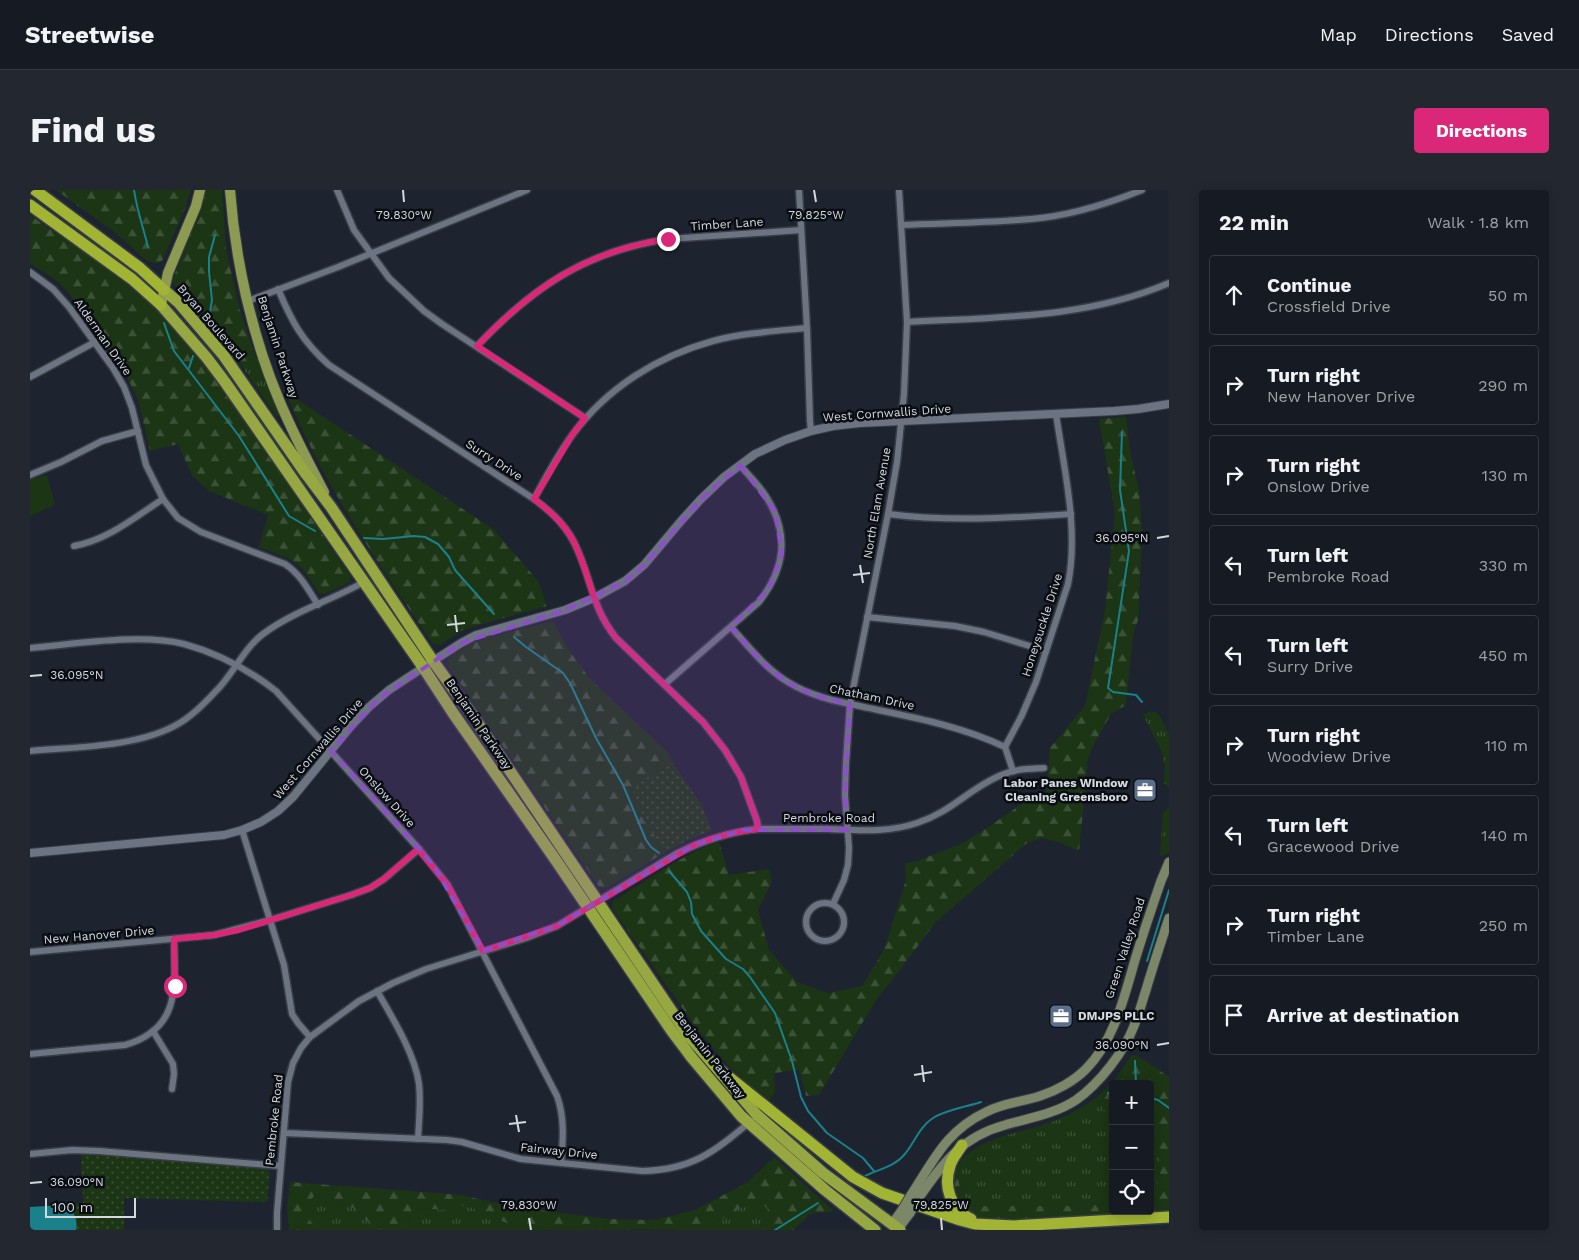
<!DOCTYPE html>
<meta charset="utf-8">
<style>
:root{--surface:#161b23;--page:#232830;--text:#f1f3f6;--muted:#9ea1a6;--line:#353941;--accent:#db2777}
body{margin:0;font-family:"Work Sans",sans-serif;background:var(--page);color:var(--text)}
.controls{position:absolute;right:15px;bottom:15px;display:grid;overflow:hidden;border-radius:5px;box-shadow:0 2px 12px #0003}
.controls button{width:45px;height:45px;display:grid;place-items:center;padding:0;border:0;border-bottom:1px solid var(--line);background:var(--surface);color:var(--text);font:25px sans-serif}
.scale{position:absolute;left:15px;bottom:12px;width:91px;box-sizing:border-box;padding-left:5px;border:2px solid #d4d9e0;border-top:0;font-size:14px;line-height:18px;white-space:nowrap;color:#d4d9e0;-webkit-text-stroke:4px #0a0d12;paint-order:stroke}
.stop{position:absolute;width:15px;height:15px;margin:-11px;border:4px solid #db2777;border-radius:50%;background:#fff}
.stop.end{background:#db2777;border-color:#fff;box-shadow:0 1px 5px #0008}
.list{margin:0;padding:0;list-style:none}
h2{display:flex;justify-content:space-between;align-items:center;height:65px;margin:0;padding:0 20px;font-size:21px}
h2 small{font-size:16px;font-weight:400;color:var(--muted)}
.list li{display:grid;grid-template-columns:32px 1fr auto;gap:15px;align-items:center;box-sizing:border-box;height:80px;margin:0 10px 10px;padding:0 10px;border:1px solid var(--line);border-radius:5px}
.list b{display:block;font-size:19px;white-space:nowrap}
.list p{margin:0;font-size:16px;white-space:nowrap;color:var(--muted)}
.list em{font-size:16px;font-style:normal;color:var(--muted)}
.icon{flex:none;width:28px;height:28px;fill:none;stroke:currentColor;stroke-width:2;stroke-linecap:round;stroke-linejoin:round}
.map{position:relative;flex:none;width:1139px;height:1040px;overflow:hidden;border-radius:5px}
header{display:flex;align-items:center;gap:30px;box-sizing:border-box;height:70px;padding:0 25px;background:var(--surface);border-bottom:1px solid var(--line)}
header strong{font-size:24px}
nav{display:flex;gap:28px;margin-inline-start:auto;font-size:18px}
.intro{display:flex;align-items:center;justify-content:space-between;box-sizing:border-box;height:120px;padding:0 30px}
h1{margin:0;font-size:35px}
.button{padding:12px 22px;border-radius:5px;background:var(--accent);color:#fff;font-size:18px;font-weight:700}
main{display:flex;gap:30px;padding:0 30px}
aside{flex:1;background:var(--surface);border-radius:5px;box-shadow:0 2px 12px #0003}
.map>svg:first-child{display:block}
.grass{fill:url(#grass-tufts)}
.forest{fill:url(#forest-firs)}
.park{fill:url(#park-dots)}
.pitch{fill:#1c3515}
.water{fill:#1a818a}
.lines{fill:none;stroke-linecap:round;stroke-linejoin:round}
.stream{stroke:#1a818a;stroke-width:2}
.minor-casing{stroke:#383e47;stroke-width:9}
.tertiary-casing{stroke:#383e47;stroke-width:10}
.secondary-casing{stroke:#383e47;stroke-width:11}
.primary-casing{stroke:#383e47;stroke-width:12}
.trunk-casing{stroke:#383e47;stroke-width:14}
.motorway-casing{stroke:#383e47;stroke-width:14}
.minor{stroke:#6c7481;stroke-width:6}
.tertiary{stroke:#6c7481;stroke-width:8}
.secondary{stroke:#7c876a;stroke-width:9}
.primary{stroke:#8c9a52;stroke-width:10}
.trunk{stroke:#97a742;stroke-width:11}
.motorway{stroke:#a2b433;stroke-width:11}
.secondary-bridge-casing{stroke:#383e47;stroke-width:11;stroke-linecap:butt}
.secondary-bridge{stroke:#7c876a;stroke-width:9}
.route{stroke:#db2777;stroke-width:6}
.marked{fill:#8d4fc6;fill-opacity:0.2;stroke:#8d4fc6;stroke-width:4;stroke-dasharray:10 6;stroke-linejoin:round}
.ticks{fill:none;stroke:#d4d9e0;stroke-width:2}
.labels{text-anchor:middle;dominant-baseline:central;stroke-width:5;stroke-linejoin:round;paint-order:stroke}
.street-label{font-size:12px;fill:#d4d9e0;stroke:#0a0d12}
.poi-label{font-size:12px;font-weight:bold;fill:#d4d9e0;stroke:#0a0d12;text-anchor:end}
.ticks-label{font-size:12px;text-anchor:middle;fill:#d4d9e0;stroke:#0a0d12;stroke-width:5;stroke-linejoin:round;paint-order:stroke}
</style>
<header>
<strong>Streetwise</strong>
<nav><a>Map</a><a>Directions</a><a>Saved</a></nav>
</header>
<div class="intro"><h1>Find us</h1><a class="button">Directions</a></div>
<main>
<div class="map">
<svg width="1139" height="1040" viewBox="0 0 1139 1040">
<defs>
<pattern id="grass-tufts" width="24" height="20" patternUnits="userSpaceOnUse" patternTransform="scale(1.25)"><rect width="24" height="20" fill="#1c3515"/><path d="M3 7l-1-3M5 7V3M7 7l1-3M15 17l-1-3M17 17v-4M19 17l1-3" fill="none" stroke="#3c5237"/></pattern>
<pattern id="forest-firs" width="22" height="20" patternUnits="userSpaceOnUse" patternTransform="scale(1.25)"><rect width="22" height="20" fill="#1c3515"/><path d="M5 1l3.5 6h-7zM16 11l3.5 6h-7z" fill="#3c5237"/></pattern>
<pattern id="park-dots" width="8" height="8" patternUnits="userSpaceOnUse" patternTransform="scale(1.25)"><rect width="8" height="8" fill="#1c3515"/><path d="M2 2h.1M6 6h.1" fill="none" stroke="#3c5237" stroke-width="1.8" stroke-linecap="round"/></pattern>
</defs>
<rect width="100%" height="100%" fill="#1d242f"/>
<g class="grass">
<path d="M 225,166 L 231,173 L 250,225 L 247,227 L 211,175 Z"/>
<path d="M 1121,521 L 1128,523 L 1139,544 L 1139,598 L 1134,593 L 1135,576 L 1132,562 L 1113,525 Z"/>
<path d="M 1139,618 L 1139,661 L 1134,665 L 1130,666 L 1133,623 Z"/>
<path d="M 1065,909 L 1083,929 L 1083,1011 L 1060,1016 L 946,1016 C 932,1006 930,1001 928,985 L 924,985 C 935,948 990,944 1021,932 C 1037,926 1051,918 1065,909 Z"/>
<path d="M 1120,943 L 1123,944 L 1131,977 L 1127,997 L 1120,1001 Z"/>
<path d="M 284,1006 C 318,1010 323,1016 346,1040 L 289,1040 L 278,1029 L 278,1013 Z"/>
<path d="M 721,1011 L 729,1011 L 740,1020 L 740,1029 L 723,1040 L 643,1040 L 647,1038 L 671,1039 L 700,1025 Z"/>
<path d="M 426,1015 L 438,1016 L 481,1035 L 517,1038 L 542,1037 L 564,1040 L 374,1040 L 382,1022 L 389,1018 L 416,1020 Z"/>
</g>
<g class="forest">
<path d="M 26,0 L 161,0 L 154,21 L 132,71 L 127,73 L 117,71 L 83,41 Z"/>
<path d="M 175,0 L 192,0 L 196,59 L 209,117 L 225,166 L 211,175 C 197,155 182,135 166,117 C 158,108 147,102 142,91 L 171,17 Z"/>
<path d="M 0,25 C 50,60 104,94 146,140 C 171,168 192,200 214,231 C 250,283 286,335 321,387 L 320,392 L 294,404 L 289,403 L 273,379 L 260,369 L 229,357 L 238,325 L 179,301 L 162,285 L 148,254 L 120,261 L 108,209 L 92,177 L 38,102 L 26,90 L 0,73 Z"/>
<path d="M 256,202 L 463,339 L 508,391 L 517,416 L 448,435 L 431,441 L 410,455 L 403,454 C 348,373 292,293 256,202 Z"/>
<path d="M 1096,227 L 1100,261 L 1109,300 L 1112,342 L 1108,430 L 1103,444 L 1096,515 L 1081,524 L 1065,552 L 1058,568 L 1049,661 L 1029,652 L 1011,648 L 997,653 L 906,732 L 845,812 L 789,905 L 776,906 L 769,880 L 744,883 L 745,902 L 737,912 L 693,870 L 668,840 L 582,718 L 583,712 C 617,690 651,665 689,652 L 699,685 L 739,679 L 742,691 L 728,720 L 739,760 L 767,792 L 798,803 L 832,796 L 854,760 L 876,690 L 875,673 L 887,671 L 931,654 L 957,638 L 990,615 L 1016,605 L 1020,558 L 1055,516 L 1075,420 L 1085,323 L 1069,229 Z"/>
<path d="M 523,431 L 538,459 L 560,489 L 637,562 L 643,573 L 602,596 L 604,609 L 634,663 L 576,698 L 569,697 L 417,474 L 418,469 L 439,455 L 456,448 Z"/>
<path d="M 1103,865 L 1111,868 L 1139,887 L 1139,1021 C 1093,1029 1045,1029 998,1029 C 983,1029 960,1032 945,1026 C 928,1020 924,1001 924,985 L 928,985 C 930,1002 931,1006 946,1016 L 1060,1016 L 1083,1011 L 1083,1021 L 1120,1021 L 1120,1001 L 1127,997 L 1131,977 L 1123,944 L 1120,943 L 1120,894 L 1083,894 L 1083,929 L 1065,909 L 1084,891 L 1100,867 Z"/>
<path d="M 744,967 L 804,1021 L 779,1024 L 764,1040 L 723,1040 L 740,1029 L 740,1021 L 729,1011 L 721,1011 L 700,1025 L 671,1039 L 564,1040 L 542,1037 L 517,1038 L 481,1035 L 438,1016 L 426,1015 L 417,1020 L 389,1018 L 382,1022 L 374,1040 L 346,1040 C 323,1016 318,1010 284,1006 L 278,1013 L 278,1029 L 289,1040 L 259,1040 L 259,1038 L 257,1018 L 260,992 L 431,1005 L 485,1017 L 579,1029 L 624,1030 L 665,1020 L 718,992 Z"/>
</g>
<g class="park">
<path d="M 643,573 L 672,616 L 682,640 L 656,651 L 634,663 L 604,609 L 602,596 Z"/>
<path d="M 51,965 L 78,965 L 236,979 L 240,982 L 237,1012 L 94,1008 L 94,1040 L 0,1040 L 0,1017 L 53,1013 Z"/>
</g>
<path class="pitch" d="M 17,285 L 25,315 L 0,326 L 0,290 Z"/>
<path class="water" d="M 35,1015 C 44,1020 48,1030 46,1040 L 0,1040 L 0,1017 Z"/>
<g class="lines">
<g class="stream">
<path d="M 104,0 C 107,20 113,37 118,57"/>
<path d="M 180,122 L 182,110 L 179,82 L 179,67 L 185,45"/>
<path d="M 134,133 L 144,161 L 209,246 L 259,326 L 285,341"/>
<path d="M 159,178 L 163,166"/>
<path d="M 1092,242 L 1090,300 L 1099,361 L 1078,498 L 1083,502 L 1106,505 L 1112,512"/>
<path d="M 334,348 L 353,349 L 384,346 L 395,347 L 408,354 L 419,367 L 425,380 L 464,424"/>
<path d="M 484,447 L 496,457 L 533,483 L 540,493 L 566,548 L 593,595 L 616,650 L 621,657 L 629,663"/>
<path d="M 639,681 L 657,702 L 661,712 L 662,724 L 671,741 L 696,769 L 713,779 L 720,787 L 745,823 L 762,871 L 771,907 L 778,921 L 797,943 L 833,968 L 844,981"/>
<path d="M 1117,771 L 1139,700"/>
<path d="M 1105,871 L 1106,894"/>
<path d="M 1078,903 L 1083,904"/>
<path d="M 1120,908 L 1128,910 L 1139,918"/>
<path d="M 833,987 C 846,980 864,977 874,965 C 884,954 889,937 903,928 C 915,920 936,917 951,912"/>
<path d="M 745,1040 L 788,1013"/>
</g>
<g class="minor-casing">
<g id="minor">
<path d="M 307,0 L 324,40 L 359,88 L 394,121 L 412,134 L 555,228"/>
<path d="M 769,0 L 777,138 L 780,231 L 781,241"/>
<path d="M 871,35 C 914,33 958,33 1001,29 C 1040,26 1077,14 1112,0"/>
<path d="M 0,82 L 23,99 L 39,117 L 83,178 L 94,197 L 102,218 L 116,275 L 133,309 L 148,328 L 171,342 L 255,374 C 270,384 278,399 288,415"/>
<path d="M 248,99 C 262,132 272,151 299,175 L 504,309 C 523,323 539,338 548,361 C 562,393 563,419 586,448 L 673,532 L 695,560 L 711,587 L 727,631 L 728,639"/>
<path d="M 218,111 L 308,77 L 497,0"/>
<path d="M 877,132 C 966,127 1055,129 1139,93"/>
<path d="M 447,156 C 503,97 556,61 638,49 L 771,40"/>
<path d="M 0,187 L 65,152"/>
<path d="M 0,285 L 31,272 L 72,251 L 108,241"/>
<path d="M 504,309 C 516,287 528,264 543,244 C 577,198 628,166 683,151 C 713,143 746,141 777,138"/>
<path d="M 858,324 C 919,332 979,328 1041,324"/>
<path d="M 44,356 C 78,350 105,327 133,309"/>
<path d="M 837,427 L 925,436 L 954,442 L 1016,461"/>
<path d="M 701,437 C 719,457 735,478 758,492 C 785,509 817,513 848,520 C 892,529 935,538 975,557 L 983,581"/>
<path d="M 0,458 C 46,454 110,443 154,454 C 187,463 219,480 246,501 L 389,659 L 417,694 L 527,906 C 535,928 533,950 531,973"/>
<path d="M 635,494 L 729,412 C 755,379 760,345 737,308 C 730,296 719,286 710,275"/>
<path d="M 975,557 L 992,525 L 1006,492 L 1038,394 C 1049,339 1034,279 1026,224"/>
<path d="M 0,561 C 45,557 109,557 148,534 C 162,526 174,514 185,502 C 203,485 213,459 233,444 C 262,422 302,410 334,392"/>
<path d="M 212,640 L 254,775 L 262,824 L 268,833 L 280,847"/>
<circle cx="795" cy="732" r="19"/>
<path d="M 803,714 L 814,690 L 818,675 L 819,658 L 815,605 L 816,573 L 820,514 L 858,324 L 867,272 L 874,204 L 877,132 L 869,0"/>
<path d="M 0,762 L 184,745 L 240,730 L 321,705 L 340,698 L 354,689 L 389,659"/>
<path d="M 347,801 C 362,827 385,864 389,894 C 391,912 389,930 388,949"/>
<path d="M 123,841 L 143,874 L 144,884 L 142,899"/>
<path d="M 0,864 L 95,855 C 151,839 145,796 144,749"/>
<path d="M 254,943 L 417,950 L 432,952 L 491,969 L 612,981 C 662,980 684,962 721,931"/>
<path d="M 0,964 L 42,960 L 69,961 L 250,976"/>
<path d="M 247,1040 L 247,1023 L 258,892 L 263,873 L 271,858 L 280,847 L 329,811 L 363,793 L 396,779 L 496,748 L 527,736 L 646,664 C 672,651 699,642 728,639 C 751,639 774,639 797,639 C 827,640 858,643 887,633 C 921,622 939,599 969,586 C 983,579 998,579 1014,578"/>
</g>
</g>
<g class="tertiary-casing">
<path id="tertiary" d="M 0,663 L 194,645 L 212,640 L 231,632 L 248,621 L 263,607 L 321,536 L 339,517 L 359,500 L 403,471 L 431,453 L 446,445 L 535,420 L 564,408 L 595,391 L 614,375 L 651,331 L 671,309 L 694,287 L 725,264 L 755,250 L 781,241 L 803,236 L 830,233 L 1084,221 L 1108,219 L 1139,214"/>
</g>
<g class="secondary-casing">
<g id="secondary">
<path d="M 881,1005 C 904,970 916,941 956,922 C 973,913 992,912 1010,906 C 1026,901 1044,891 1056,879 C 1084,851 1094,808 1105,770 C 1113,744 1122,717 1131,691 L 1139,672"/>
<path d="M 888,1009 C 913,973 931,947 975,935 C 999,928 1025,924 1046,910 C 1069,894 1094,862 1104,836 C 1109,824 1112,812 1116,800 C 1123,776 1131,752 1139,728"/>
<path d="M 862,1034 L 872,1020"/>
<path d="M 868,1039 L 880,1023"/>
</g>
</g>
<g class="primary-casing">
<g id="primary">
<path d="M 200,0 C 205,69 222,146 249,210 C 262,241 278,272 294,302"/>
<path d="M 131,115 L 138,83 L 166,16 L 170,0"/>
</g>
</g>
<g class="trunk-casing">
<g id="trunk">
<path d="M 134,100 L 148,112 L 194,166 L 276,284 L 301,317 L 403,471 L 443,526 L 657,844 L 727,925 L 793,983 L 870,1040"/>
<path d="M 131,115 L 177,168 L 195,192 L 393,477 L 423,523 L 525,669 L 641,840 L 662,868 L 711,926 L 795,1000 L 845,1040"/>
</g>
</g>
<g class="motorway-casing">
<g id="motorway">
<path d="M 5,0 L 110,78 L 134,100"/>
<path d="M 0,15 L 102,89 L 131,115"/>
<path d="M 684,875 L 823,987 L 852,1003 L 930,1030 L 945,1034 L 984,1036 L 1139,1027"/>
<path d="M 932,955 C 928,962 922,968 920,976 C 913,997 921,1020 941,1029"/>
</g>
</g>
<use href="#minor" class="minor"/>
<use href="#tertiary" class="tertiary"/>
<use href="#secondary" class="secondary"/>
<use href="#primary" class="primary"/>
<use href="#trunk" class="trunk"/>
<use href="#motorway" class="motorway"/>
<g class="secondary-bridge-casing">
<g id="secondary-bridge">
<path d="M 872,1020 L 881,1005"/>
<path d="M 880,1023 L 888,1009"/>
</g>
</g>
<use href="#secondary-bridge" class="secondary-bridge"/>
</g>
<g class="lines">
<path class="route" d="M 145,796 L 144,749 L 184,745 L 209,740 L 321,705 L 340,698 L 354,689 L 388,659 L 417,694 L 453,761 L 527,736 L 664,655 C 685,647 706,641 728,639 L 727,631 L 711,587 L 695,560 L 673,532 L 586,448 C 563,419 562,394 548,361 C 539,338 523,323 504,309 L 542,245 L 555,228 L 447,156 C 503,97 556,61 638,49"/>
</g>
<path class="marked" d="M 710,275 L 745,321 L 752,364 L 738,400 L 701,437 L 734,474 L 759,493 L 784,505 L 820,514 L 815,605 L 818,640 L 714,640 L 664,655 L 527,736 L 453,761 L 404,676 L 301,561 L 348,509 L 431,453 L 535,420 L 595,391 L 614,375 L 671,309 Z"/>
<path class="ticks" d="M 373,0 L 374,12M 784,0 L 786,12M 1127,348 L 1139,346M 830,375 L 833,393M 823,385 L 840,383M 425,425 L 427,442M 417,435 L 435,433M 0,486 L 12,485M 1127,855 L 1139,853M 892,875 L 894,892M 884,885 L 902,882M 486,925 L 489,942M 479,934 L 496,932M 0,993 L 12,992M 499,1028 L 501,1040M 911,1028 L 912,1040"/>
<defs>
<g id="office-square" transform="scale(1.25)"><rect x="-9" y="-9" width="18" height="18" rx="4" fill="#5c6f8a" stroke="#0a0d12"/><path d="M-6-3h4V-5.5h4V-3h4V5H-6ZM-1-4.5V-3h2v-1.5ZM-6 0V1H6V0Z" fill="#fff"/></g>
</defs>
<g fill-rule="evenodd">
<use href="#office-square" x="1115" y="600"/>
<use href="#office-square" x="1031" y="826"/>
</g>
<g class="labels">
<g class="street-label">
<text transform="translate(697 34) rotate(-4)">Timber Lane</text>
<text transform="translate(181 132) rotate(49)">Bryan Boulevard</text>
<text transform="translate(73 147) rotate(55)">Alderman Drive</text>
<text transform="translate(248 157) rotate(72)">Benjamin Parkway</text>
<text transform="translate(857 223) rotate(-4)">West Cornwallis Drive</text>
<text transform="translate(464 270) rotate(33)">Surry Drive</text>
<text transform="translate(847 313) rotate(-80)">North Elam Avenue</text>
<text transform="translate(1012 435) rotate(-72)">Honeysuckle Drive</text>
<text transform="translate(842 507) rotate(12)">Chatham Drive</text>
<text transform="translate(449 534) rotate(56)">Benjamin Parkway</text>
<text transform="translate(288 559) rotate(-49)">West Cornwallis Drive</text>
<text transform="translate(357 607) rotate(48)">Onslow Drive</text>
<text x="799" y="628">Pembroke Road</text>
<text transform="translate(69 745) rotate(-5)">New Hanover Drive</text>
<text transform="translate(1095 758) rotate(-72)">Green Valley Road</text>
<text transform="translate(680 865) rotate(52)">Benjamin Parkway</text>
<text transform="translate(244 930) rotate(-84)">Pembroke Road</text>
<text transform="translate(529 961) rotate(6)">Fairway Drive</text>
</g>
<g class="poi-label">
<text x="1098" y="593">Labor Panes Window<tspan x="1098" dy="14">Cleaning Greensboro</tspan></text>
<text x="1048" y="826" text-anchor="start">DMJPS PLLC</text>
</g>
</g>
<g class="ticks-label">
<text x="374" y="29">79.830°W</text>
<text x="786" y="29">79.825°W</text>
<text x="1092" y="352">36.095°N</text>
<text x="47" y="489">36.095°N</text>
<text x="1092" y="859">36.090°N</text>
<text x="47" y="996">36.090°N</text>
<text x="499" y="1019">79.830°W</text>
<text x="911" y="1019">79.825°W</text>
</g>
</svg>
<div class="controls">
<button>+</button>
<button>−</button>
<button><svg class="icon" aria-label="locate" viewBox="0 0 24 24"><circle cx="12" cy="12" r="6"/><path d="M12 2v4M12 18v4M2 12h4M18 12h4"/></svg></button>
</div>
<div class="scale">100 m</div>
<div class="stop" style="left:145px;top:796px"></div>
<div class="stop end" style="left:638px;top:49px"></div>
</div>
<aside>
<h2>22 min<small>Walk · 1.8 km</small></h2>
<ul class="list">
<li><svg class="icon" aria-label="ahead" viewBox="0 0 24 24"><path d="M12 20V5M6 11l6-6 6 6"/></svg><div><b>Continue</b><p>Crossfield Drive</p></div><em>50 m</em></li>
<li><svg class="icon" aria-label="right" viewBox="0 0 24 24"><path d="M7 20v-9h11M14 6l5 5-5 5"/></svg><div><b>Turn right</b><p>New Hanover Drive</p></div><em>290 m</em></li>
<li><svg class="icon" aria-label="right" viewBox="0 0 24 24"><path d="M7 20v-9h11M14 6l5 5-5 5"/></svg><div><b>Turn right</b><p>Onslow Drive</p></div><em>130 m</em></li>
<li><svg class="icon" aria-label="left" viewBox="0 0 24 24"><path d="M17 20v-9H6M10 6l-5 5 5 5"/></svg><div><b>Turn left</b><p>Pembroke Road</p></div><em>330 m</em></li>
<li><svg class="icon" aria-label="left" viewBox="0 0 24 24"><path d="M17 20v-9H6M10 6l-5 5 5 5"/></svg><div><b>Turn left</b><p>Surry Drive</p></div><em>450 m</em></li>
<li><svg class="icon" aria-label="right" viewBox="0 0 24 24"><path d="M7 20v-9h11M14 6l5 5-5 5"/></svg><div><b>Turn right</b><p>Woodview Drive</p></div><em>110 m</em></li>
<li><svg class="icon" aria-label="left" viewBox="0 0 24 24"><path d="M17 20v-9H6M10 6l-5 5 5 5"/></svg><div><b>Turn left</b><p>Gracewood Drive</p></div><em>140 m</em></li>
<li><svg class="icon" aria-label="right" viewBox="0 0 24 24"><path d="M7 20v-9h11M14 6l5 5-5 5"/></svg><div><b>Turn right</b><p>Timber Lane</p></div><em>250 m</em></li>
<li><svg class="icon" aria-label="arrive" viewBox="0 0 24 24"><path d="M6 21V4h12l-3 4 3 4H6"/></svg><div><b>Arrive at destination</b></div></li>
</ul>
</aside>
</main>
